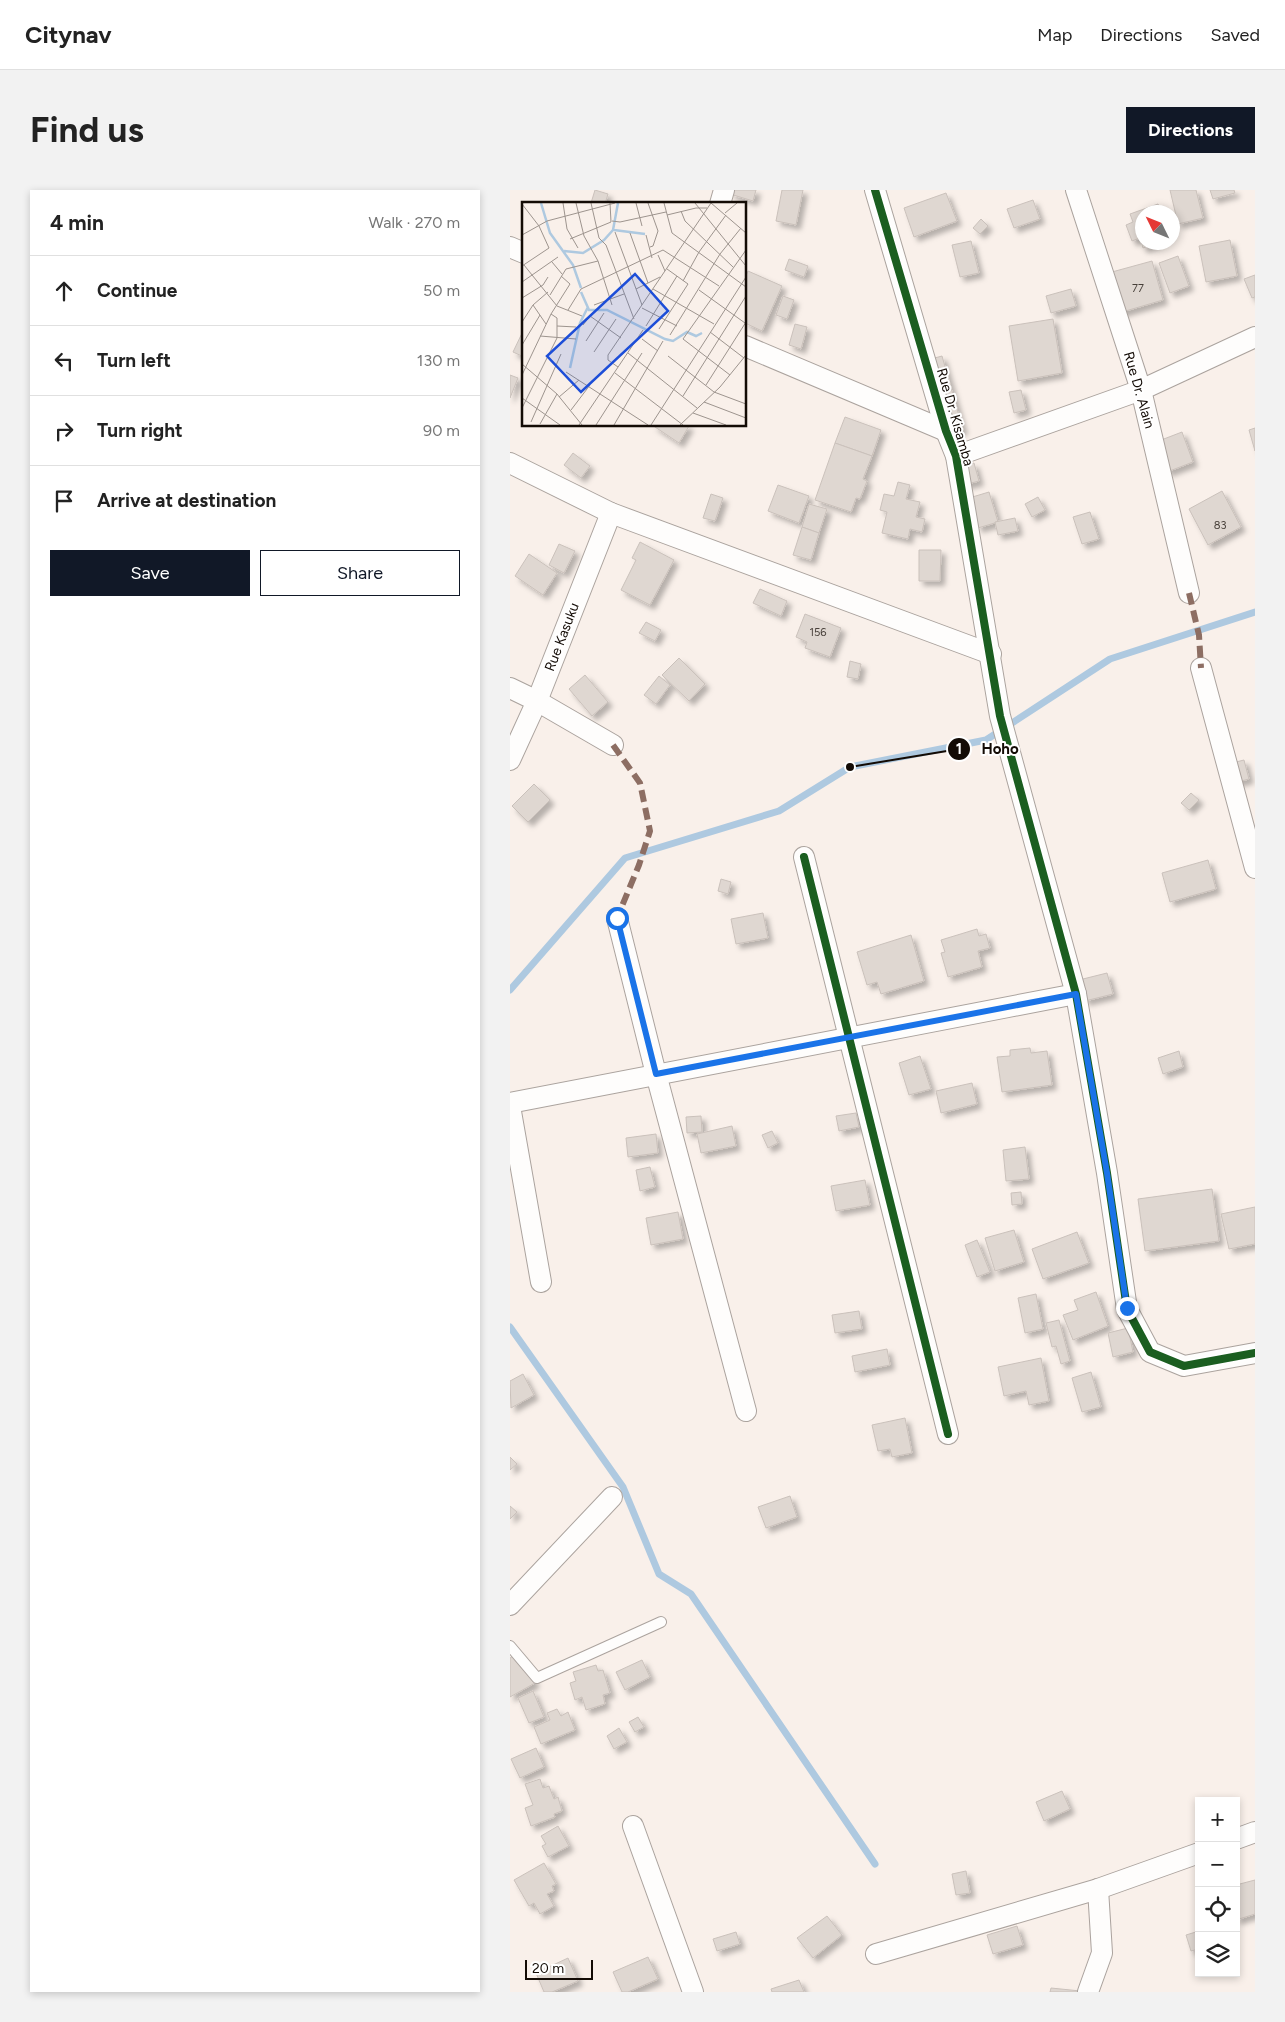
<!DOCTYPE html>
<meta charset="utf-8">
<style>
:root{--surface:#fff;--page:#f2f2f2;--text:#222;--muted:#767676;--line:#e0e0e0;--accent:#111827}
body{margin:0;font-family:Figtree,sans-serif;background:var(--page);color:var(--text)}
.controls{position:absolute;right:15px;bottom:15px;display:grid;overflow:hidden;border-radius:0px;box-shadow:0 2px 8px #0003}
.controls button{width:45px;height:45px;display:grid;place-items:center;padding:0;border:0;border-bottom:1px solid var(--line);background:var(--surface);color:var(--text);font:25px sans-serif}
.compass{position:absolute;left:625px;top:15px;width:45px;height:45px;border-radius:50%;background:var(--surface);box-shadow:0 2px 8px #0003;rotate:313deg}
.scale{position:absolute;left:15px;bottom:12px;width:68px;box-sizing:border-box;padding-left:5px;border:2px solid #130b05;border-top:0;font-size:14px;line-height:18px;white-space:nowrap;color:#130b05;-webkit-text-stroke:4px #fff;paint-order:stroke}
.stop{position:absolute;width:15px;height:15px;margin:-11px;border:4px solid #1a73e8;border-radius:50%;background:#fff}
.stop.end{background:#1a73e8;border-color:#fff;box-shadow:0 1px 5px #0008}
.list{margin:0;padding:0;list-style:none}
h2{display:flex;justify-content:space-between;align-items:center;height:65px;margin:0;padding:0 20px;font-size:21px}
h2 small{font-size:16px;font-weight:400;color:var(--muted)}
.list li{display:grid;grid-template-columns:32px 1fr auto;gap:15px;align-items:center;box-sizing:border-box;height:70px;padding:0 20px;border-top:1px solid var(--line)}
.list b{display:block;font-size:19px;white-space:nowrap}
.list em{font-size:16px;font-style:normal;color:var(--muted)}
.actions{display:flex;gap:10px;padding:15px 20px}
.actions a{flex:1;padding:11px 0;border:1px solid var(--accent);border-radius:0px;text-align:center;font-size:18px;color:var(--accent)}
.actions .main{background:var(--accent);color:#fff}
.icon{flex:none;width:28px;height:28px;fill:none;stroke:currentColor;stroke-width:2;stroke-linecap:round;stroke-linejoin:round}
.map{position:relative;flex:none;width:745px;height:1802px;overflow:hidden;border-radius:0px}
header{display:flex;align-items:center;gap:30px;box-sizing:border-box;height:70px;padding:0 25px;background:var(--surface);border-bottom:1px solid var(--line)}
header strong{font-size:24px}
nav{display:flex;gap:28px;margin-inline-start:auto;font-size:18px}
.intro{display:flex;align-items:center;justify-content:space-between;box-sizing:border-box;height:120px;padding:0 30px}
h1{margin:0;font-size:35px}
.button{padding:12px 22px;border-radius:0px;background:var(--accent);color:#fff;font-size:18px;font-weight:700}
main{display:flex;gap:30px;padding:0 30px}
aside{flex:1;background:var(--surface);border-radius:0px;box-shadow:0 2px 8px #0003}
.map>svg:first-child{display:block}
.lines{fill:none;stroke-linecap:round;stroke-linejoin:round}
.stream{stroke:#aec9e0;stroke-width:7}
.building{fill:#dfd7d1;stroke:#cac1bb;filter:url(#shadow)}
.service-casing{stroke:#aba39e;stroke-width:12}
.minor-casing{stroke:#aba39e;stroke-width:22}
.service{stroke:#fefdfc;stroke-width:10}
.minor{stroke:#fefdfc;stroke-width:20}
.quiet{stroke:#8d6e63;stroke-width:6;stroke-dasharray:12 6;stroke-linecap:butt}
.cycleway-casing{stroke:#fff;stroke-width:11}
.cycleway{stroke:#1b5e20;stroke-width:8}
.route{stroke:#1a73e8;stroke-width:6}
.labels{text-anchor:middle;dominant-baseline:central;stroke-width:4;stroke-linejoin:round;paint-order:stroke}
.number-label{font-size:11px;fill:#48403a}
.street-label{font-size:14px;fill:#130b05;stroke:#fff}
.inset-river{fill:none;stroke:#aec9e0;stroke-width:2.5}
.inset-road{fill:none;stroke:#9d948e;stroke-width:1}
.view{fill:#1d4ed8;fill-opacity:0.15;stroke:#1d4ed8;stroke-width:2.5}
.inset-edge{fill:none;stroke:#130b05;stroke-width:2.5}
.leader{fill:none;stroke:#130b05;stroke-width:2}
.callout-dot{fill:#130b05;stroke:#fff;stroke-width:2}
.mark-label{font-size:15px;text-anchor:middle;font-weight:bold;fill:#fff}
.callout-label{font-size:15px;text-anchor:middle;font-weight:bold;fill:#130b05;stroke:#fff;stroke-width:4;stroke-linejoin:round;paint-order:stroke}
</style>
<header>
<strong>Citynav</strong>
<nav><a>Map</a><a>Directions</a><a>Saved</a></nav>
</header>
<div class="intro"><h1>Find us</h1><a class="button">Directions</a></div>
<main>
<aside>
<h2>4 min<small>Walk · 270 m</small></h2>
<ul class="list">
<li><svg class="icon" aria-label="ahead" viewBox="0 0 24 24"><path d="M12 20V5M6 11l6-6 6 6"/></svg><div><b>Continue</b></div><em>50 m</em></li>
<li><svg class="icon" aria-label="left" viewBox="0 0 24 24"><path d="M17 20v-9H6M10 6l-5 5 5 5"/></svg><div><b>Turn left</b></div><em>130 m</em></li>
<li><svg class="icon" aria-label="right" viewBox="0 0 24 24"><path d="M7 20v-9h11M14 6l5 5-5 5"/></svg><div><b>Turn right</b></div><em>90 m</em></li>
<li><svg class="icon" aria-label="arrive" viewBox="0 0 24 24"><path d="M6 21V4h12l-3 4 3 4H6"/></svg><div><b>Arrive at destination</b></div></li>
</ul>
<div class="actions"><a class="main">Save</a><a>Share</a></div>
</aside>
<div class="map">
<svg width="745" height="1802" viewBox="0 0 745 1802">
<defs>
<filter id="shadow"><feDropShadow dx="4.5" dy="4.5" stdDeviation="2.5" flood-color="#0004"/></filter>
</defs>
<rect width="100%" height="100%" fill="#f9f0ea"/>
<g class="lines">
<g class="stream">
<path d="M 0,800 L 115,668 L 269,621 L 340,577 L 476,550 L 600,469 L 745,422"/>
<path d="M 0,1137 L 113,1297 L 149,1384 L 181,1404 L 365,1674"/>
</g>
</g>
<g class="building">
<path d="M 85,0 L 98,4 L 95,14 L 81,13 Z"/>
<path d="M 221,0 L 246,0 L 243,11 L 220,4 Z"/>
<path d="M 272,0 L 293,0 L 286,35 L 266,31 Z"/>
<path d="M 660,0 L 686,0 L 693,28 L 668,34 Z"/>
<path d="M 700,0 L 724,0 L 725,3 L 703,9 Z"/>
<path d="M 436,3 L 447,31 L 404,47 L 394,18 Z"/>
<path d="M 523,10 L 530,29 L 504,38 L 497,19 Z"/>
<path d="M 648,14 L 652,22 L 632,22 L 632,52 L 650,52 L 633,58 L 630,48 L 622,51 L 616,35 L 623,32 L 620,24 Z"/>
<path d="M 471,29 L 478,36 L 470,44 L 463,38 Z"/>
<path d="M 720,50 L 727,86 L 696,92 L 689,56 Z"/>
<path d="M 461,51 L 469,83 L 450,87 L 442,55 Z"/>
<path d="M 668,66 L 679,96 L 660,103 L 649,73 Z"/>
<path d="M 279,69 L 298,76 L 294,87 L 275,80 Z"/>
<path d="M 642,71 L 653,110 L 602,125 L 591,85 Z"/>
<path d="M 238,81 L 272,96 L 252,141 L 235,133 L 235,88 Z"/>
<path d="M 745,85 L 745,107 L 742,108 L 734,89 Z"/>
<path d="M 561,99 L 566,116 L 541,123 L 536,106 Z"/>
<path d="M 273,106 L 284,110 L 277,129 L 266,125 Z"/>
<path d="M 543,129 L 552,183 L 508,191 L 499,136 Z"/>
<path d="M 285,134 L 297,137 L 291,159 L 279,155 Z"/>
<path d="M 14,139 L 14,167 L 3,162 Z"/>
<path d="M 432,166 L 453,240 L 431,246 L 410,172 Z"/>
<path d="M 0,185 L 8,188 L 0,208 Z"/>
<path d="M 511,200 L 516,220 L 504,223 L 499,202 Z"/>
<path d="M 335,227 L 371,240 L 362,266 L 325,253 Z"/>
<path d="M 142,235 L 177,235 L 179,236 L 169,253 Z"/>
<path d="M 745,238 L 745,261 L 739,240 Z"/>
<path d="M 672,242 L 683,272 L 657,282 L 646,252 Z"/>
<path d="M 325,253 L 362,266 L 353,289 L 357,291 L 350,309 L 346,308 L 341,322 L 305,310 Z"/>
<path d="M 63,263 L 80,276 L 71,288 L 54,275 Z"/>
<path d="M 464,273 L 469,291 L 450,296 L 445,278 Z"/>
<path d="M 388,292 L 400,295 L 396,309 L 410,312 L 406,327 L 415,329 L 412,342 L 400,339 L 398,349 L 372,343 L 377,322 L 370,320 L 374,304 L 384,306 Z"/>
<path d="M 268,295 L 299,306 L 289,333 L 258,321 Z"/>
<path d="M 712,301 L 731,337 L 698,355 L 679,319 Z"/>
<path d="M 479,302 L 488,332 L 468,338 L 459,308 Z"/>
<path d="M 201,304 L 213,308 L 205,331 L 193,328 Z"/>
<path d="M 528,307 L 535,320 L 522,327 L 515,314 Z"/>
<path d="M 299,314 L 317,319 L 309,343 L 292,337 Z"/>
<path d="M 580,322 L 589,349 L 572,354 L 563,327 Z"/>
<path d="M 505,328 L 508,341 L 488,345 L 485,332 Z"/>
<path d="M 292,337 L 309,343 L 301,370 L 283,365 Z"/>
<path d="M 130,352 L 164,370 L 140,415 L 111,400 L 126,370 L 122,368 Z"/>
<path d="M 49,354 L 65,361 L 54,383 L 39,375 Z"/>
<path d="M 409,360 L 431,360 L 430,391 L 409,391 Z"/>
<path d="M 19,364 L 47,383 L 33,405 L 5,386 Z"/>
<path d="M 250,399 L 277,411 L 271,426 L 243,413 Z"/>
<path d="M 295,424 L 331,438 L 320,467 L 295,458 L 297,452 L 286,447 Z"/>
<path d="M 136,432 L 151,440 L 145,451 L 129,443 Z"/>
<path d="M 169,468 L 195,494 L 179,511 L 152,485 Z"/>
<path d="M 340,471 L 351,474 L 348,489 L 337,487 Z"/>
<path d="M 75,485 L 98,512 L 82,526 L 59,499 Z"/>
<path d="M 149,486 L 160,495 L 146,514 L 134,505 Z"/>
<path d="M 734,570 L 739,589 L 720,594 L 714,575 Z"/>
<path d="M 24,594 L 40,610 L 18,632 L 2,616 Z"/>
<path d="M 681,603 L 689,610 L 679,620 L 671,613 Z"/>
<path d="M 698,670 L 706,699 L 660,712 L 652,683 Z"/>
<path d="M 211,689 L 221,692 L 218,704 L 208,701 Z"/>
<path d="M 253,723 L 258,748 L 226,754 L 221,729 Z"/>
<path d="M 467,739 L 469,746 L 476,744 L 480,758 L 468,761 L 472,777 L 438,787 L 431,763 L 435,762 L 431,750 Z"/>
<path d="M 401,745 L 414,791 L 371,804 L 367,792 L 357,795 L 347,762 Z"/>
<path d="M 597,783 L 603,804 L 575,811 L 569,790 Z"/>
<path d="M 520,858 L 521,863 L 537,861 L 542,895 L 492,902 L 487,867 L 500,866 L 500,860 Z"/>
<path d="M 669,861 L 673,877 L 653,884 L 648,868 Z"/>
<path d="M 410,866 L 421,899 L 399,905 L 389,873 Z"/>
<path d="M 462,893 L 467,914 L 431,923 L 426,901 Z"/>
<path d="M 346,923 L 349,937 L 329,941 L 326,926 Z"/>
<path d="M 191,926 L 192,942 L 177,943 L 176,927 Z"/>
<path d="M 222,936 L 226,956 L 191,963 L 187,944 Z"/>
<path d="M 262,941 L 268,953 L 258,958 L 252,945 Z"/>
<path d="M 146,944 L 148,963 L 118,967 L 116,948 Z"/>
<path d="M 515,957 L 519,989 L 496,991 L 493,960 Z"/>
<path d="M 140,977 L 145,997 L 130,1001 L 126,980 Z"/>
<path d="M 355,990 L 360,1015 L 326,1021 L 321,996 Z"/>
<path d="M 702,999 L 709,1051 L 635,1061 L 628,1009 Z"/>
<path d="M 511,1002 L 512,1014 L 502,1015 L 501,1003 Z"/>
<path d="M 745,1017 L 745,1054 L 719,1059 L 711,1024 Z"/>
<path d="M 168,1022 L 173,1049 L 141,1055 L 136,1028 Z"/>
<path d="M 504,1040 L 514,1072 L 485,1081 L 475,1048 Z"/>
<path d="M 567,1042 L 579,1073 L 533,1089 L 522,1059 Z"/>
<path d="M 467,1050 L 480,1082 L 467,1087 L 455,1055 Z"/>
<path d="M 586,1102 L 598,1136 L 563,1150 L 553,1125 L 568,1120 L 564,1110 Z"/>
<path d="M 526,1104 L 533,1139 L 515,1143 L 508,1108 Z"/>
<path d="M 349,1121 L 352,1139 L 325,1143 L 322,1125 Z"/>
<path d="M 549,1130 L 560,1171 L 551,1174 L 546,1156 L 542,1157 L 536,1133 Z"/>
<path d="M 618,1138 L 623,1162 L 603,1167 L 598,1143 Z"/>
<path d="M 377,1159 L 380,1175 L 345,1182 L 342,1166 Z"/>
<path d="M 531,1168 L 539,1211 L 519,1215 L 516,1201 L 494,1206 L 488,1177 Z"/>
<path d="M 581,1182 L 591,1217 L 572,1222 L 562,1188 Z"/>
<path d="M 13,1184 L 24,1205 L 1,1218 L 0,1191 Z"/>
<path d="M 395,1228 L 402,1263 L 382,1267 L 380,1259 L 368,1261 L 362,1235 Z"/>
<path d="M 0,1267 L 7,1274 L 0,1280 Z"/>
<path d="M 280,1306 L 287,1327 L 256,1338 L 248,1317 Z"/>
<path d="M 0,1316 L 7,1322 L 0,1329 Z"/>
<path d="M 8,1463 L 25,1493 L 0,1507 L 0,1468 Z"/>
<path d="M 132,1470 L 140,1487 L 115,1500 L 106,1482 Z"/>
<path d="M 86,1475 L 88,1481 L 93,1480 L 100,1503 L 93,1505 L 95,1514 L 76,1520 L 72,1507 L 65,1510 L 60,1493 L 66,1491 L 63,1482 Z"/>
<path d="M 23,1501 L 34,1527 L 19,1533 L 8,1508 Z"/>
<path d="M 47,1519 L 51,1526 L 58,1522 L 65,1540 L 31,1554 L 24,1537 L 40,1530 L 37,1523 Z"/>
<path d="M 128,1527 L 134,1537 L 125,1542 L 119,1532 Z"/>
<path d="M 109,1538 L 117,1552 L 104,1559 L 97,1546 Z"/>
<path d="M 26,1558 L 34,1577 L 10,1588 L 1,1569 Z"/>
<path d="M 30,1589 L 33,1598 L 39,1596 L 44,1609 L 48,1607 L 52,1621 L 44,1624 L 45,1627 L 21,1636 L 15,1618 L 23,1615 L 15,1594 Z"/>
<path d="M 552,1601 L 560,1619 L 534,1631 L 526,1612 Z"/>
<path d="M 48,1636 L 59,1656 L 38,1667 L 32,1656 L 36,1654 L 31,1646 Z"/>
<path d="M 34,1673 L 46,1694 L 42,1696 L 44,1701 L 37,1704 L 44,1716 L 30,1724 L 24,1713 L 19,1716 L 4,1690 Z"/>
<path d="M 456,1681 L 460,1703 L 446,1705 L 442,1684 Z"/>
<path d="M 745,1690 L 745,1724 L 726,1730 L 726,1695 Z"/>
<path d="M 317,1726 L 332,1745 L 303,1768 L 287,1748 Z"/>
<path d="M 507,1736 L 513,1755 L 483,1764 L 477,1745 Z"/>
<path d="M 689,1741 L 689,1759 L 681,1761 L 676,1745 Z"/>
<path d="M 226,1742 L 230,1754 L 207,1761 L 203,1749 Z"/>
<path d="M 138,1767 L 148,1789 L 118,1802 L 112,1802 L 103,1782 Z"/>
<path d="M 58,1768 L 68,1791 L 42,1802 L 34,1802 L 26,1783 Z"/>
<path d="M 289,1790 L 294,1802 L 262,1802 L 261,1799 Z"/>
<path d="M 541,1798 L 580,1802 L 540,1802 Z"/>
</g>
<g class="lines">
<g class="service-casing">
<path id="service" d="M 0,1456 L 27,1488 L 151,1432"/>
</g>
<g class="minor-casing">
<g id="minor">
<path d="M 365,0 L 436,241 L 446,266 L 490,526 L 566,804 L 597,983 L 617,1119 L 640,1162 L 674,1176 L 745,1163"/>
<path d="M 566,0 L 631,200 L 679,403"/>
<path d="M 210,14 L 214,0"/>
<path d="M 0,57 L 14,63"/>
<path d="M 235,156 L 436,241"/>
<path d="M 446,266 L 631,200 L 745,147"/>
<path d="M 0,273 L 101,323 L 481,464"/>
<path d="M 691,478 L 745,678"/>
<path d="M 0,498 L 27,511 L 103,555"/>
<path d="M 0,570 L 27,511 L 101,323"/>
<path d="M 294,667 L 438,1244"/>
<path d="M 107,728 L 146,884 L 236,1221"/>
<path d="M 0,913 L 566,804"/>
<path d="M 0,916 L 31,1092"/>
<path d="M 0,1415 L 102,1307"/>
<path d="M 123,1636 L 183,1802"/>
<path d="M 726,1649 L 745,1642"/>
<path d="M 366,1764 L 588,1699 L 689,1663"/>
<path d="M 578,1802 L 592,1763 L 588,1699"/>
</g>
</g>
<use href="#service" class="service"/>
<use href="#minor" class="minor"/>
<g class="quiet">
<path d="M 679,403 L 689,445 L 691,478"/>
<path d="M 103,555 L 130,593 L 140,641 L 129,675 L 107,728"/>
</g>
<g class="cycleway-casing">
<g id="cycleway">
<path d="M 365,0 L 436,241 L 446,266 L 490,526 L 566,804 L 597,983 L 617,1119 L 640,1162 L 674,1176 L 745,1163"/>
<path d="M 294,667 L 438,1244"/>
</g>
</g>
<use href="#cycleway" class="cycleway"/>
</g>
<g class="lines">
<path class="route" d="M 107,728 L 146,884 L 566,804 L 597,983 L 617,1118"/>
</g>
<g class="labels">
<g class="number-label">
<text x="628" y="98">77</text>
<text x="710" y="335">83</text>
<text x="308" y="442">156</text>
</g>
<g class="street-label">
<text transform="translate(629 200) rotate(74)">Rue Dr. Alain</text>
<text transform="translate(445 227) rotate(74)">Rue Dr. Kisamba</text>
<text transform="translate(52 447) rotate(-69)">Rue Kasuku</text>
</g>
</g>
<g transform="translate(12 12)">
<rect width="224" height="224" fill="#f9f0ea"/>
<path class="inset-river" d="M 19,1 L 28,31 L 51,63 L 59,86M 92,28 L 123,32M 42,49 L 61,51 L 82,38 L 91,28 L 96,1M 59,90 L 67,108 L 85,108 L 143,137 L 151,139 L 165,130 L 174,134 L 180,131M 48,166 L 58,121 L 66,105"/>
<path class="inset-road" d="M 41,1 L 45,27 L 56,46M 54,1 L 62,34 L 76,59M 69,1 L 77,36 L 84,43 L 112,117M 114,1 L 120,24M 126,1 L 136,29 L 131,44 L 128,45M 142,1 L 150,31 L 224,85M 173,1 L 224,64M 189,1 L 224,31M 0,2 L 17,24 L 27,46 L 0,64M 159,9 L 163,19 L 211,65M 203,11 L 215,1M 145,13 L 174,6 L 185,6M 90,19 L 98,20 L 144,10M 93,30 L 120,103M 108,31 L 126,81M 0,33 L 25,19 L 93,1M 124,33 L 130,56M 48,37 L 89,20 L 88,1M 136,53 L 143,69M 30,60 L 40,72M 2,63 L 35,104 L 60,114M 161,79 L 177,50 L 204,13M 0,80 L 36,55M 114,87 L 138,75M 131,87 L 192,122M 177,88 L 223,121M 28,93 L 44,67 L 76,59 L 90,103M 0,96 L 21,83 L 26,75M 11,103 L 24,122M 72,103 L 102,92M 120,106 L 155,124M 46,108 L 59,87 L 141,48 L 197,84M 0,120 L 11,103 L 26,90M 61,123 L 68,114 L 99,136M 35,124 L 54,125M 124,124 L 155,74M 137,127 L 166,82 L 145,67M 188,130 L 222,156M 148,133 L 198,52 L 219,26M 18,134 L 54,137M 120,137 L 136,149M 64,139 L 82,111M 0,143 L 18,113M 72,150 L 94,117M 106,151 L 175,206M 146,154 L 192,190 L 224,202M 0,162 L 35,192 L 60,223M 96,165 L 86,158 L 86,153 L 189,1M 44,170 L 126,223M 93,171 L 161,223M 0,173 L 29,112 L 48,82 L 39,74M 208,173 L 161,137 L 224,48M 184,183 L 224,120M 161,194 L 224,94M 37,195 L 57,178M 0,196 L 38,223M 182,200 L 224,216M 0,206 L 35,136 L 35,116 L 29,112M 49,208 L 68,183M 171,211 L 204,223M 9,220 L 39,152M 18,222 L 35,192M 57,223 L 121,128M 74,223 L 120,151M 92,223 L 141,139M 129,223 L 224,75M 158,223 L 198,185 L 224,153"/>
<path class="view" d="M 113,72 L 146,109 L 59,190 L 25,154 Z"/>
<rect width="224" height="224" class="inset-edge"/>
</g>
<path class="leader" d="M340 577L449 559"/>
<g class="callout-dot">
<circle cx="340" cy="577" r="5"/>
<circle cx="449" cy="559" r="12"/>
</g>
<g class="mark-label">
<text x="449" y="564">1</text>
</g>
<g class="callout-label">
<text x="490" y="564">Hoho</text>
</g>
</svg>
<div class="controls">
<button>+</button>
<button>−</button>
<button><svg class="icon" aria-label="locate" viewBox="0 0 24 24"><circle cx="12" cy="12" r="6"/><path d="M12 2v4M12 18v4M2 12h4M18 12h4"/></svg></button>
<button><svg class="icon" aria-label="layers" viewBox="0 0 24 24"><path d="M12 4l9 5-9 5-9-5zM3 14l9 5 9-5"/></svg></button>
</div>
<svg class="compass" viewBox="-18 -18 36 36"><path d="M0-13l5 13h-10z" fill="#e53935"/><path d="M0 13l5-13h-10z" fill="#767676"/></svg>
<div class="scale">20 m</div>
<div class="stop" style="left:107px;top:728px"></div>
<div class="stop end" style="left:617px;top:1118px"></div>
</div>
</main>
